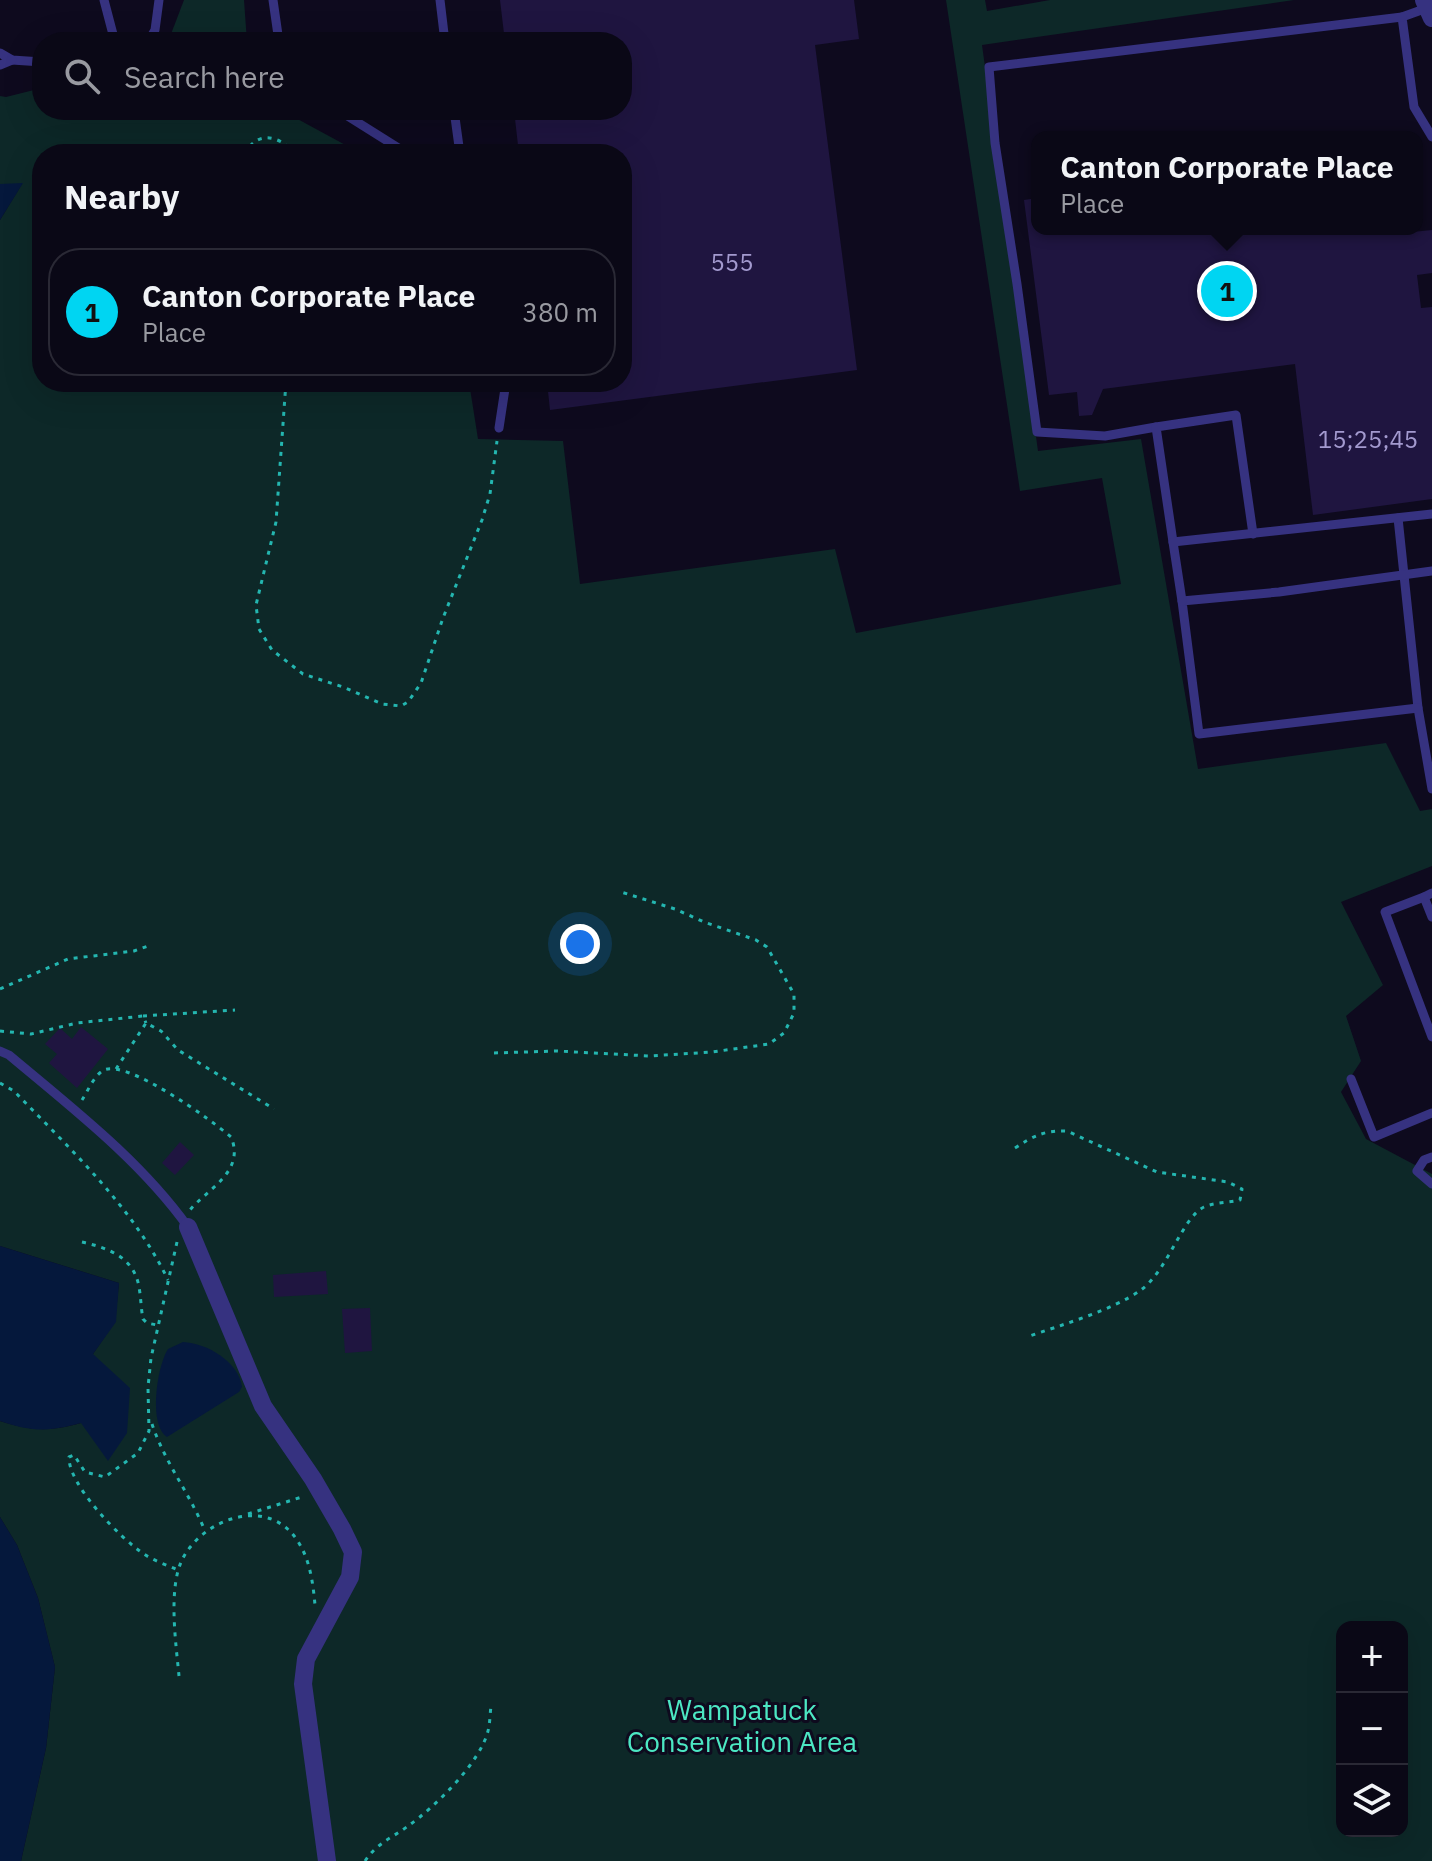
<!DOCTYPE html>
<meta charset="utf-8">
<style>
:root{--surface:#0a0816;--page:#13111f;--text:#f1f3f6;--muted:#999aa1;--line:#2a2935;--accent:#00d5f2}
body{margin:0;font-family:"IBM Plex Sans",sans-serif;background:var(--page);color:var(--text)}
.controls{position:absolute;right:24px;bottom:24px;display:grid;overflow:hidden;border-radius:16px;box-shadow:0 8px 32px #0002}
.controls button{width:72px;height:72px;display:grid;place-items:center;padding:0;border:0;border-bottom:2px solid var(--line);background:var(--surface);color:var(--text);font:40px sans-serif}
.you{position:absolute;left:580px;top:944px;width:28px;height:28px;margin:-20px;border:6px solid #fff;border-radius:50%;background:#1a73e8;box-shadow:0 0 0 12px #1a73e833}
.badge{display:grid;place-items:center;width:52px;height:52px;border-radius:50%;background:var(--accent);color:#111;font-size:26px;font-weight:700}
.pin{position:absolute;translate:-50% -50%;border:4px solid #fff;box-shadow:0 2px 8px #0006}
.popup{position:absolute;left:1031px;top:131px;width:392px;height:104px;box-sizing:border-box;display:grid;place-content:center;border-radius:16px;background:var(--surface);filter:drop-shadow(0 2px 6px #0005);font-size:26px;white-space:nowrap;color:var(--muted)}
.popup b{font-size:30px;color:var(--text)}
.popup::after{content:'';position:absolute;left:50%;top:100%;margin-left:-16px;border:16px solid transparent;border-top-color:var(--surface)}
.list{margin:0;padding:0;list-style:none}
h2{display:flex;justify-content:space-between;align-items:center;height:104px;margin:0;padding:0 32px;font-size:34px}
h2 small{font-size:26px;font-weight:400;color:var(--muted)}
.list li{display:grid;grid-template-columns:52px 1fr auto;gap:24px;align-items:center;box-sizing:border-box;height:128px;margin:0 16px 16px;padding:0 16px;border:2px solid var(--line);border-radius:32px}
.list b{display:block;font-size:30px;white-space:nowrap}
.list p{margin:0;font-size:26px;white-space:nowrap;color:var(--muted)}
.list em{font-size:26px;font-style:normal;color:var(--muted)}
.icon{flex:none;width:44px;height:44px;fill:none;stroke:currentColor;stroke-width:2;stroke-linecap:round;stroke-linejoin:round}
.map{position:relative;flex:none;width:1432px;height:1861px;overflow:hidden}
.search{position:absolute;background:var(--surface);box-shadow:0 8px 32px #0002;left:32px;top:32px;width:600px;height:88px;display:flex;align-items:center;gap:20px;box-sizing:border-box;padding:0 28px;border-radius:32px;color:var(--muted);font-size:30px}
.panel{position:absolute;background:var(--surface);box-shadow:0 8px 32px #0002;left:32px;top:144px;width:600px;height:248px;border-radius:32px}
.map>svg:first-child{display:block}
.green{fill:#0d2828;fill-rule:evenodd}
.water{fill:#05183c}
.building{fill:#1f1540}
.lines{fill:none;stroke-linecap:round;stroke-linejoin:round}
.path{stroke:#24b6b0;stroke-width:3;stroke-dasharray:4 6;stroke-linecap:butt}
.lane{stroke:#363280;stroke-width:9}
.street{stroke:#363280;stroke-width:18}
.labels{text-anchor:middle;dominant-baseline:central;stroke-width:6;stroke-linejoin:round;paint-order:stroke}
.number-label{font-size:24px;fill:#a39acf}
.park-label{font-size:28px;fill:#4ce7c3;stroke:#0e0a1e}
</style>
<div class="map">
<svg width="1432" height="1861" viewBox="0 0 1432 1861">
<rect width="100%" height="100%" fill="#0e0a1e"/>
<g class="green">
<path d="M 184,0 L 244,0 L 247,42 L 168,42 Z"/>
<path d="M 946,0 L 985,0 L 987,11 L 1050,0 L 1294,0 L 982,45 L 1038,451 L 1141,439 L 1198,769 L 1386,743 L 1420,811 L 1432,809 L 1432,866 L 1341,902 L 1383,985 L 1346,1016 L 1361,1061 L 1341,1092 L 1366,1139 L 1432,1174 L 1432,1861 L 21,1861 L 46,1748 L 55,1667 L 38,1598 L 17,1545 L 0,1517 L 0,1421 C 32,1431 48,1432 81,1423 L 93,1354 L 115,1322 L 119,1283 L 0,1246 L 0,220 L 22,184 L 0,184 L 0,96 L 6,97 L 42,88 L 42,110 L 281,110 L 362,154 L 42,154 L 42,382 L 469,382 L 478,439 L 563,441 L 580,584 L 835,549 L 856,633 L 1121,584 L 1102,478 L 1020,491 ZM 1342,1627 L 1402,1627 L 1402,1831 L 1342,1831 Z"/>
</g>
<g class="water">
<path d="M 23,183 L 0,220 L 0,184 Z"/>
<path d="M 0,1246 L 119,1283 L 116,1322 L 93,1354 L 130,1388 L 127,1433 L 108,1461 L 81,1423 C 48,1432 32,1432 0,1421 Z"/>
<path d="M 183,1342 C 207,1343 239,1362 242,1387 L 239,1392 L 167,1437 C 148,1425 157,1366 168,1349 Z"/>
<path d="M 0,1517 L 17,1545 L 38,1598 L 55,1667 L 46,1748 L 21,1861 L 0,1861 Z"/>
</g>
<g class="building">
<path d="M 500,0 L 854,0 L 859,39 L 815,45 L 857,370 L 550,410 L 547,382 L 622,382 L 622,154 L 519,154 L 514,110 L 622,110 L 622,42 L 505,42 Z"/>
<path d="M 1037,198 L 1037,229 L 1412,229 L 1412,232 L 1432,230 L 1432,273 L 1417,275 L 1421,308 L 1432,307 L 1432,499 L 1313,515 L 1295,364 L 1103,389 L 1092,415 L 1079,416 L 1077,392 L 1049,395 L 1024,200 Z"/>
<path d="M 81,1027 L 108,1049 L 77,1088 L 49,1063 L 57,1054 L 45,1044 L 60,1028 L 72,1039 Z"/>
<path d="M 180,1142 L 194,1155 L 175,1175 L 162,1163 Z"/>
<path d="M 326,1271 L 328,1294 L 274,1297 L 273,1275 Z"/>
<path d="M 370,1308 L 372,1351 L 345,1353 L 342,1309 Z"/>
</g>
<g class="lines">
<g class="path">
<path d="M 244,154 C 259,129 279,136 296,154"/>
<path d="M 286,382 L 276,522 L 256,605 L 259,629 L 272,650 L 303,674 L 343,687 L 382,704 L 401,706 L 408,702 L 421,683 L 443,618 L 482,520 L 490,494 L 497,441"/>
<path d="M 0,989 L 68,959 L 134,951 L 148,946"/>
<path d="M 143,1016 L 235,1010"/>
<path d="M 0,1031 L 31,1034 L 77,1023 L 143,1016 L 146,1023"/>
<path d="M 494,1053 L 557,1051 L 650,1056 L 712,1052 L 769,1044 L 784,1033 L 794,1013 L 794,994 L 767,947 L 756,940 L 704,922 L 675,909 L 618,891"/>
<path d="M 116,1069 L 146,1023 L 161,1031 L 178,1050 L 274,1109"/>
<path d="M 0,1083 L 14,1091 C 70,1149 133,1207 168,1280"/>
<path d="M 82,1100 C 88,1091 94,1075 104,1070 C 127,1059 213,1121 231,1137 C 246,1172 206,1190 190,1210"/>
<path d="M 1015,1148 C 1033,1136 1045,1130 1067,1131 L 1157,1172 L 1228,1182 L 1242,1189 L 1240,1200 C 1228,1203 1215,1202 1204,1207 C 1182,1218 1168,1270 1141,1290 C 1113,1310 1061,1325 1027,1337"/>
<path d="M 82,1242 C 108,1248 134,1257 139,1287 C 141,1298 141,1309 143,1319 L 147,1323 L 157,1325"/>
<path d="M 177,1242 L 151,1358 L 148,1387 L 149,1431 L 138,1453 L 105,1477 L 85,1472 L 74,1455 L 69,1457 C 68,1485 121,1539 144,1554 C 154,1561 167,1565 178,1570"/>
<path d="M 152,1424 C 165,1463 190,1494 205,1531"/>
<path d="M 248,1514 L 305,1496"/>
<path d="M 179,1676 C 176,1644 168,1589 182,1560 C 202,1519 267,1495 297,1540 C 310,1559 313,1583 315,1605"/>
<path d="M 365,1861 C 377,1843 392,1838 408,1826 C 435,1807 480,1763 488,1731 C 490,1723 490,1714 491,1706"/>
</g>
<g class="lane">
<path d="M 104,0 L 115,42"/>
<path d="M 273,0 L 279,42"/>
<path d="M 440,0 L 445,42"/>
<path d="M 1427,8 L 1402,17 L 1414,107 L 1432,137"/>
<path d="M 148,42 L 155,30 L 159,0"/>
<path d="M 0,53 L 12,60 L 42,62"/>
<path d="M 0,65 L 12,60"/>
<path d="M 338,110 L 408,154"/>
<path d="M 454,110 L 460,154"/>
<path d="M 1156,427 L 1105,436 L 1037,432 L 1017,284 L 995,143 L 989,67 L 1402,17"/>
<path d="M 499,428 L 506,382"/>
<path d="M 1398,518 L 1418,708"/>
<path d="M 1173,542 L 1156,427 L 1236,415 L 1253,534"/>
<path d="M 1432,571 L 1279,592 L 1182,601 L 1199,734 L 1418,708 L 1432,789"/>
<path d="M 1182,601 L 1173,542 L 1432,514"/>
<path d="M 1432,893 L 1424,897 L 1432,917"/>
<path d="M 1424,897 L 1385,912 L 1432,1037"/>
<path d="M 0,1051 L 9,1055 C 72,1108 140,1160 188,1227"/>
<path d="M 1351,1079 L 1374,1137 L 1432,1113"/>
<path d="M 1432,1157 L 1424,1160 L 1417,1171 L 1432,1184"/>
</g>
<g class="street">
<path d="M 1424,0 L 1432,18"/>
<path d="M 188,1227 L 263,1406 L 313,1479 L 342,1529 L 353,1552 L 350,1577 L 306,1659 L 303,1684 L 327,1861"/>
</g>
</g>
<g class="labels">
<g class="number-label">
<text x="732" y="262">555</text>
<text x="1368" y="439">15;25;45</text>
</g>
<g class="park-label">
<text x="742" y="1709">Wampatuck<tspan x="742" dy="32">Conservation Area</tspan></text>
</g>
</g>
</svg>
<div class="controls">
<button>+</button>
<button>−</button>
<button><svg class="icon" aria-label="layers" viewBox="0 0 24 24"><path d="M12 4l9 5-9 5-9-5zM3 14l9 5 9-5"/></svg></button>
</div>
<div class="you"></div>
<div class="pin badge" style="left:1227px;top:291px">1</div>
<div class="popup"><b>Canton Corporate Place</b>Place</div>
<div class="search"><svg class="icon" aria-label="search" viewBox="0 0 24 24"><circle cx="10" cy="10" r="6"/><path d="M15 15l6 6"/></svg>Search here</div>
<section class="panel">
<h2>Nearby<small></small></h2>
<ul class="list">
<li><span class="badge">1</span><div><b>Canton Corporate Place</b><p>Place</p></div><em>380 m</em></li>
</ul>
</section>
</div>
